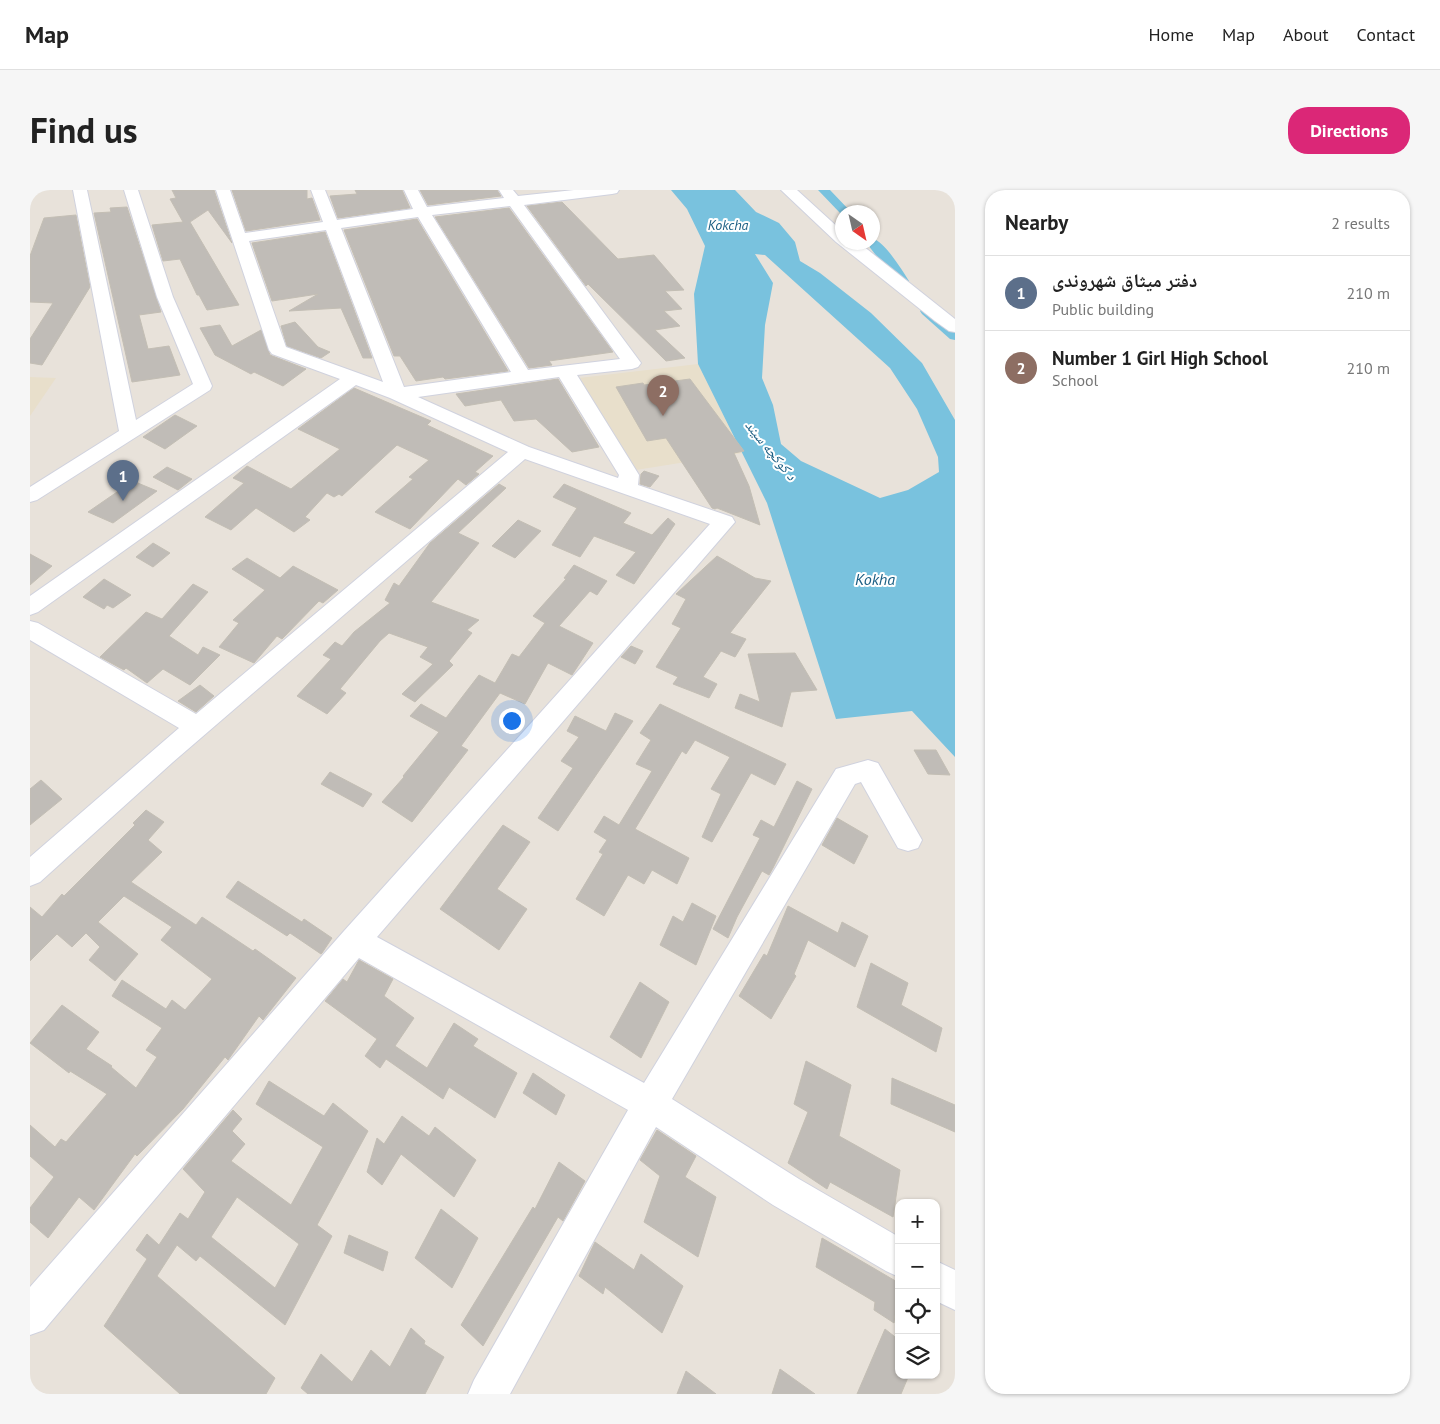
<!DOCTYPE html>
<meta charset="utf-8">
<style>
:root{--surface:#fff;--page:#f6f6f6;--text:#222;--muted:#767676;--line:#e0e0e0;--accent:#db2777}
body{margin:0;font-family:"PT Sans","Noto Naskh Arabic",sans-serif;background:var(--page);color:var(--text)}
.controls{position:absolute;right:15px;bottom:15px;display:grid;overflow:hidden;border-radius:10px;box-shadow:0 1px 4px #0004}
.controls button{width:45px;height:45px;display:grid;place-items:center;padding:0;border:0;border-bottom:1px solid var(--line);background:var(--surface);color:var(--text);font:25px sans-serif}
.compass{position:absolute;left:805px;top:15px;width:45px;height:45px;border-radius:50%;background:var(--surface);box-shadow:0 1px 4px #0004;rotate:146deg}
.you{position:absolute;left:481px;top:530px;width:18px;height:18px;margin:-12px;border:4px solid #fff;border-radius:50%;background:#1a73e8;box-shadow:0 0 0 8px #1a73e833}
.badge{display:grid;place-items:center;width:32px;height:32px;border-radius:50%;background:var(--accent);color:#fff;font-size:16px;font-weight:700}
.pin{position:absolute;translate:-50% -41px;filter:drop-shadow(0 1px 2px #0008)}
.pin::after{content:'';position:absolute;top:26px;width:18px;height:15px;background:inherit;clip-path:polygon(0 0,100% 0,50% 100%)}
.list{margin:0;padding:0;list-style:none}
h2{display:flex;justify-content:space-between;align-items:center;height:65px;margin:0;padding:0 20px;font-size:21px}
h2 small{font-size:16px;font-weight:400;color:var(--muted)}
.list li{display:grid;grid-template-columns:32px 1fr auto;gap:15px;align-items:center;box-sizing:border-box;height:75px;padding:0 20px;border-top:1px solid var(--line)}
.list b{display:block;font-size:19px;white-space:nowrap}
.list p{margin:0;font-size:16px;white-space:nowrap;color:var(--muted)}
.list em{font-size:16px;font-style:normal;color:var(--muted)}
.icon{flex:none;width:28px;height:28px;fill:none;stroke:currentColor;stroke-width:2;stroke-linecap:round;stroke-linejoin:round}
.map{position:relative;flex:none;width:925px;height:1204px;overflow:hidden;border-radius:20px}
header{display:flex;align-items:center;gap:30px;box-sizing:border-box;height:70px;padding:0 25px;background:var(--surface);border-bottom:1px solid var(--line)}
header strong{font-size:24px}
nav{display:flex;gap:28px;margin-inline-start:auto;font-size:18px}
.intro{display:flex;align-items:center;justify-content:space-between;box-sizing:border-box;height:120px;padding:0 30px}
h1{margin:0;font-size:35px}
.button{padding:12px 22px;border-radius:20px;background:var(--accent);color:#fff;font-size:18px;font-weight:700}
main{display:flex;gap:30px;padding:0 30px}
aside{flex:1;background:var(--surface);border-radius:20px;box-shadow:0 1px 4px #0004}
.map>svg:first-child{display:block}
.education{fill:#e8dfcb}
.water{fill:#79c2de;fill-rule:evenodd}
.lines{fill:none;stroke-linecap:round;stroke-linejoin:round}
.canal{fill:#79c2de;fill-rule:evenodd}
.building{fill:#c0bcb7;stroke:#c3beb4;fill-rule:evenodd}
.minor-casing{stroke:#d0d2de;stroke-width:2}
.minor{fill:#fff;fill-rule:evenodd}
.labels{text-anchor:middle;dominant-baseline:central;stroke-width:4;stroke-linejoin:round;paint-order:stroke}
.far-water-label{font-size:14px;font-style:italic;fill:#1d6085;stroke:#fff}
.water-label{font-size:16px;font-style:italic;fill:#1d6085;stroke:#fff}
</style>
<header>
<strong>Map</strong>
<nav><a>Home</a><a>Map</a><a>About</a><a>Contact</a></nav>
</header>
<div class="intro"><h1>Find us</h1><a class="button">Directions</a></div>
<main>
<div class="map">
<svg width="925" height="1204" viewBox="0 0 925 1204">
<rect width="100%" height="100%" fill="#e8e2da"/>
<g class="education">
<path d="M 668,174 L 712,263 L 606,280 L 549,188 Z"/>
<path d="M 0,187 L 26,188 L 0,226 Z"/>
</g>
<path class="water" d="M 641,0 L 705,0 L 726,22 L 749,33 L 765,52 L 770,71 L 790,83 L 841,123 L 892,173 L 925,230 L 925,567 L 882,521 L 806,529 L 737,313 L 668,174 L 664,104 L 675,56 L 657,19 ZM 725,64 L 735,65 L 860,178 L 887,219 L 908,267 L 909,282 L 878,300 L 850,308 L 771,271 L 751,254 L 743,215 L 732,188 L 735,135 L 743,93 Z"/>
<g class="lines">
<g class="canal">
<path d="M 788,0 L 800,0 L 821,22 L 812,22 L 812,25 L 811,24 Z"/>
<path d="M 842,48 C 855,52 872,80 879,91 L 878,94 L 868,94 L 838,55 L 836,52 L 842,52 Z"/>
<path d="M 897,117 L 902,118 L 925,139 L 925,150 L 920,149 L 892,124 L 890,121 L 892,118 Z"/>
</g>
</g>
<g class="building">
<path d="M 142,0 L 184,0 L 202,53 L 178,20 L 160,32 L 209,115 L 177,120 L 169,105 L 167,105 L 150,69 L 133,71 L 122,35 L 153,32 L 140,9 L 146,8 Z"/>
<path d="M 202,0 L 277,0 L 277,9 L 282,8 L 290,30 L 216,41 Z"/>
<path d="M 325,0 L 372,0 L 380,18 L 308,28 L 300,6 L 327,4 Z"/>
<path d="M 390,0 L 467,0 L 471,6 L 398,15 Z"/>
<path d="M 532,12 L 588,69 L 624,65 L 654,100 L 635,101 L 652,119 L 634,121 L 650,136 L 625,140 L 655,168 L 636,171 L 558,94 L 556,96 L 497,16 Z"/>
<path d="M 97,17 L 131,122 L 109,125 L 118,159 L 139,156 L 150,185 L 102,192 L 64,23 L 81,22 L 80,18 Z"/>
<path d="M 479,18 L 583,162 L 519,171 L 522,175 L 499,178 L 405,27 Z"/>
<path d="M 46,25 L 60,97 L 12,175 L 0,173 L 0,149 L 23,113 L 0,112 L 0,66 L 14,28 Z"/>
<path d="M 387,29 L 478,181 L 415,189 L 413,187 L 386,191 L 370,166 L 364,166 L 314,40 Z"/>
<path d="M 295,42 L 342,168 L 333,168 L 311,118 L 259,121 L 288,104 L 242,111 L 222,53 Z"/>
<path d="M 265,132 L 288,157 L 300,162 L 291,168 L 257,156 L 251,136 Z"/>
<path d="M 190,135 L 202,156 L 231,140 L 240,165 L 276,179 L 253,196 L 224,182 L 221,184 L 185,165 L 170,138 Z"/>
<path d="M 528,189 L 569,257 L 542,262 L 506,229 L 484,231 L 471,210 L 435,216 L 426,204 Z"/>
<path d="M 660,189 L 714,261 L 704,263 L 719,296 L 730,335 L 687,318 L 685,319 L 682,318 L 636,248 L 617,251 L 586,197 L 613,193 L 614,195 Z"/>
<path d="M 324,198 L 401,231 L 397,235 L 463,266 L 445,282 L 449,284 L 436,295 L 428,289 L 380,339 L 345,322 L 383,289 L 379,287 L 399,270 L 367,255 L 312,306 L 309,304 L 304,307 L 297,303 L 275,327 L 280,330 L 264,342 L 226,318 L 201,340 L 175,327 L 214,293 L 203,288 L 217,276 L 261,299 L 310,259 L 268,239 Z"/>
<path d="M 145,225 L 167,236 L 135,259 L 113,247 Z"/>
<path d="M 137,277 L 162,289 L 148,300 L 123,287 Z"/>
<path d="M 614,281 L 629,286 L 620,297 L 610,294 L 611,284 Z"/>
<path d="M 103,291 L 127,301 L 83,333 L 58,322 Z"/>
<path d="M 469,294 L 476,298 L 428,343 L 449,353 L 401,412 L 449,430 L 437,440 L 442,443 L 419,471 L 423,475 L 385,512 L 372,504 L 403,474 L 390,467 L 398,457 L 359,443 L 350,451 L 310,499 L 316,503 L 297,524 L 267,506 L 301,469 L 293,465 L 305,452 L 312,456 L 324,442 L 360,413 L 355,410 L 364,393 L 369,396 L 400,353 Z"/>
<path d="M 534,294 L 601,323 L 593,333 L 622,345 L 638,328 L 645,334 L 604,394 L 586,385 L 606,362 L 564,346 L 550,367 L 522,355 L 547,318 L 523,307 Z"/>
<path d="M 488,330 L 511,341 L 485,368 L 462,356 Z"/>
<path d="M 123,353 L 140,363 L 123,377 L 106,367 Z"/>
<path d="M 0,364 L 22,376 L 0,395 Z"/>
<path d="M 687,366 L 725,388 L 741,391 L 700,443 L 716,449 L 705,467 L 691,461 L 673,487 L 687,494 L 679,508 L 643,494 L 648,487 L 626,477 L 651,438 L 642,434 L 656,409 L 646,404 Z"/>
<path d="M 217,368 L 250,388 L 263,376 L 308,400 L 293,413 L 289,411 L 252,449 L 247,446 L 224,473 L 189,457 L 209,433 L 203,430 L 235,400 L 202,379 Z"/>
<path d="M 544,375 L 577,391 L 567,405 L 560,401 L 529,436 L 563,453 L 542,485 L 518,473 L 495,514 L 470,503 L 431,556 L 438,560 L 382,632 L 352,612 L 374,587 L 373,586 L 409,542 L 380,526 L 391,514 L 416,528 L 449,485 L 465,493 L 482,464 L 489,467 L 515,433 L 503,426 L 536,389 L 534,388 Z"/>
<path d="M 74,389 L 101,405 L 83,418 L 77,415 L 74,419 L 53,407 Z"/>
<path d="M 163,394 L 178,402 L 139,446 L 168,465 L 173,457 L 190,465 L 160,495 L 133,479 L 117,493 L 96,478 L 94,480 L 70,467 L 116,422 L 132,429 Z"/>
<path d="M 601,456 L 613,461 L 605,474 L 591,467 Z"/>
<path d="M 765,463 L 787,500 L 761,502 L 752,537 L 705,518 L 710,504 L 730,512 L 718,464 Z"/>
<path d="M 170,495 L 184,506 L 166,522 L 148,511 Z"/>
<path d="M 630,514 L 756,574 L 745,595 L 721,583 L 682,652 L 672,647 L 691,604 L 681,599 L 700,567 L 665,550 L 656,564 L 652,561 L 605,639 L 659,668 L 647,694 L 622,680 L 614,694 L 598,685 L 574,726 L 546,709 L 573,664 L 569,662 L 577,650 L 564,642 L 574,626 L 589,635 L 622,581 L 606,574 L 621,550 L 610,543 Z"/>
<path d="M 585,523 L 603,531 L 528,641 L 508,628 L 543,578 L 531,571 L 549,547 L 537,541 L 545,526 L 576,541 Z"/>
<path d="M 884,560 L 906,560 L 920,585 L 898,584 Z"/>
<path d="M 300,582 L 342,604 L 333,617 L 291,594 Z"/>
<path d="M 11,590 L 32,609 L 0,635 L 0,599 Z"/>
<path d="M 767,591 L 782,599 L 743,678 L 739,685 L 732,681 L 707,727 L 698,748 L 683,739 L 730,648 L 723,645 L 731,630 L 744,637 Z"/>
<path d="M 116,620 L 134,632 L 118,650 L 132,662 L 101,692 L 166,735 L 172,727 L 223,761 L 225,759 L 266,788 L 233,830 L 229,826 L 198,870 L 195,867 L 153,919 L 107,966 L 105,964 L 64,1020 L 49,1007 L 18,1048 L 0,1032 L 0,1018 L 24,987 L 0,966 L 0,935 L 25,957 L 31,949 L 36,952 L 77,904 L 40,881 L 39,883 L 0,853 L 32,815 L 69,842 L 56,859 L 82,876 L 81,877 L 106,898 L 127,867 L 116,860 L 132,838 L 82,806 L 92,790 L 136,819 L 142,810 L 155,820 L 182,789 L 131,750 L 142,737 L 94,706 L 68,732 L 108,764 L 85,791 L 59,770 L 70,757 L 56,743 L 42,757 L 27,744 L 0,771 L 0,717 L 12,727 L 32,704 L 34,706 L 105,635 L 103,633 Z"/>
<path d="M 807,628 L 838,646 L 824,674 L 792,655 Z"/>
<path d="M 473,635 L 500,652 L 467,699 L 497,719 L 469,760 L 410,719 Z"/>
<path d="M 208,691 L 272,732 L 274,729 L 302,748 L 292,763 L 291,764 L 260,743 L 257,746 L 196,707 Z"/>
<path d="M 662,713 L 686,726 L 666,775 L 630,755 L 643,726 L 653,732 Z"/>
<path d="M 758,716 L 808,743 L 812,732 L 838,746 L 825,777 L 778,750 L 764,784 L 766,786 L 741,829 L 709,806 L 734,764 L 737,766 Z"/>
<path d="M 329,770 L 363,789 L 354,806 L 384,828 L 365,856 L 397,878 L 424,833 L 448,849 L 443,856 L 487,883 L 465,928 L 419,897 L 413,909 L 356,869 L 350,878 L 335,866 L 347,849 L 295,811 L 313,789 L 317,792 Z"/>
<path d="M 841,773 L 878,793 L 871,815 L 912,838 L 906,862 L 827,817 Z"/>
<path d="M 610,792 L 639,812 L 611,868 L 580,847 Z"/>
<path d="M 776,871 L 821,895 L 809,946 L 870,980 L 863,1027 L 800,992 L 797,999 L 758,973 L 778,922 L 764,914 Z"/>
<path d="M 503,883 L 535,905 L 526,925 L 493,903 Z"/>
<path d="M 862,888 L 925,915 L 925,942 L 861,914 Z"/>
<path d="M 239,891 L 294,926 L 303,913 L 338,941 L 287,1035 L 302,1046 L 255,1135 L 170,1066 L 166,1071 L 147,1055 L 127,1086 L 245,1188 L 236,1204 L 150,1204 L 74,1136 L 117,1069 L 106,1060 L 117,1044 L 129,1055 L 150,1023 L 158,1029 L 175,1002 L 153,979 L 203,920 L 212,929 L 202,941 L 215,954 L 201,971 L 261,1015 L 293,957 L 226,914 ZM 207,1007 L 269,1054 L 245,1098 L 181,1047 Z"/>
<path d="M 372,926 L 399,946 L 405,937 L 446,970 L 424,1007 L 371,964 L 352,995 L 337,982 L 347,948 L 354,954 Z"/>
<path d="M 627,940 L 666,966 L 655,987 L 686,1007 L 668,1067 L 614,1032 L 630,986 L 610,970 Z"/>
<path d="M 529,972 L 555,991 L 533,1031 L 528,1027 L 453,1156 L 431,1135 L 503,1017 L 505,1019 Z"/>
<path d="M 411,1019 L 448,1048 L 422,1098 L 385,1068 Z"/>
<path d="M 319,1045 L 358,1062 L 353,1081 L 314,1063 Z"/>
<path d="M 792,1048 L 869,1093 L 864,1133 L 844,1120 L 845,1112 L 786,1077 Z"/>
<path d="M 565,1052 L 604,1080 L 611,1064 L 653,1096 L 632,1143 L 575,1097 L 573,1104 L 549,1086 Z"/>
<path d="M 381,1138 L 395,1151 L 394,1154 L 414,1167 L 395,1204 L 278,1204 L 271,1198 L 291,1164 L 322,1192 L 341,1160 L 360,1177 Z"/>
<path d="M 855,1139 L 869,1150 L 869,1185 L 879,1185 L 871,1204 L 827,1204 Z"/>
<path d="M 750,1179 L 785,1204 L 742,1204 Z"/>
<path d="M 656,1181 L 686,1204 L 647,1204 Z"/>
</g>
<g class="lines">
<g class="minor-casing">
<g id="minor">
<path d="M 43,0 L 57,0 L 106,230 L 163,194 L 127,107 L 94,0 L 108,0 L 143,107 L 182,196 L 180,200 L 7,310 L 0,312 L 0,297 L 89,241 Z"/>
<path d="M 186,0 L 200,0 L 215,43 L 293,32 L 281,0 L 295,0 L 307,30 L 383,19 L 374,0 L 388,0 L 397,17 L 474,8 L 469,0 L 483,0 L 488,6 L 544,0 L 589,0 L 587,3 L 582,4 L 494,15 L 611,173 L 608,177 L 602,179 L 547,185 L 609,285 L 608,295 L 702,327 L 705,332 L 347,747 L 614,893 L 806,579 L 838,570 L 848,573 L 892,650 L 888,658 L 878,661 L 868,658 L 831,592 L 825,594 L 642,909 L 769,989 L 869,1047 L 869,1087 L 856,1081 L 743,1015 L 626,937 L 480,1204 L 438,1204 L 444,1190 L 598,920 L 329,768 L 14,1140 L 0,1145 L 0,1097 L 314,741 L 680,334 L 495,269 L 143,572 L 10,692 L 0,696 L 0,667 L 149,538 L 0,450 L 0,431 L 8,433 L 166,524 L 478,262 L 360,208 L 326,195 L 8,422 L 0,425 L 0,406 L 310,189 L 242,164 L 239,160 ZM 480,16 L 590,169 L 498,180 L 402,25 ZM 388,27 L 481,182 L 374,197 L 311,38 ZM 296,40 L 353,192 L 256,157 L 219,51 ZM 529,187 L 589,285 L 588,288 L 499,257 L 388,207 Z"/>
<path d="M 751,0 L 767,0 L 812,41 L 812,52 L 828,52 L 925,129 L 925,142 L 919,141 L 905,131 L 806,52 Z"/>
<path d="M 906,1071 L 925,1080 L 925,1120 L 906,1111 Z"/>
</g>
</g>
<use href="#minor" class="minor"/>
</g>
<g class="labels">
<g class="far-water-label">
<text x="698" y="35">Kokcha</text>
<text transform="translate(741 260) rotate(51)">د کوکچه سیند</text>
</g>
<g class="water-label">
<text x="845" y="389">Kokha</text>
</g>
</g>
</svg>
<div class="controls">
<button>+</button>
<button>−</button>
<button><svg class="icon" aria-label="locate" viewBox="0 0 24 24"><circle cx="12" cy="12" r="6"/><path d="M12 2v4M12 18v4M2 12h4M18 12h4"/></svg></button>
<button><svg class="icon" aria-label="layers" viewBox="0 0 24 24"><path d="M12 4l9 5-9 5-9-5zM3 14l9 5 9-5"/></svg></button>
</div>
<svg class="compass" viewBox="-18 -18 36 36"><path d="M0-13l5 13h-10z" fill="#e53935"/><path d="M0 13l5-13h-10z" fill="#767676"/></svg>
<div class="you"></div>
<div class="pin badge" style="left:93px;top:311px;background:#5c6f8a">1</div>
<div class="pin badge" style="left:633px;top:226px;background:#8d6e63">2</div>
</div>
<aside>
<h2>Nearby<small>2 results</small></h2>
<ul class="list">
<li><span class="badge" style="background:#5c6f8a">1</span><div><b>دفتر میثاق شهروندی</b><p>Public building</p></div><em>210 m</em></li>
<li><span class="badge" style="background:#8d6e63">2</span><div><b>Number 1 Girl High School</b><p>School</p></div><em>210 m</em></li>
</ul>
</aside>
</main>
